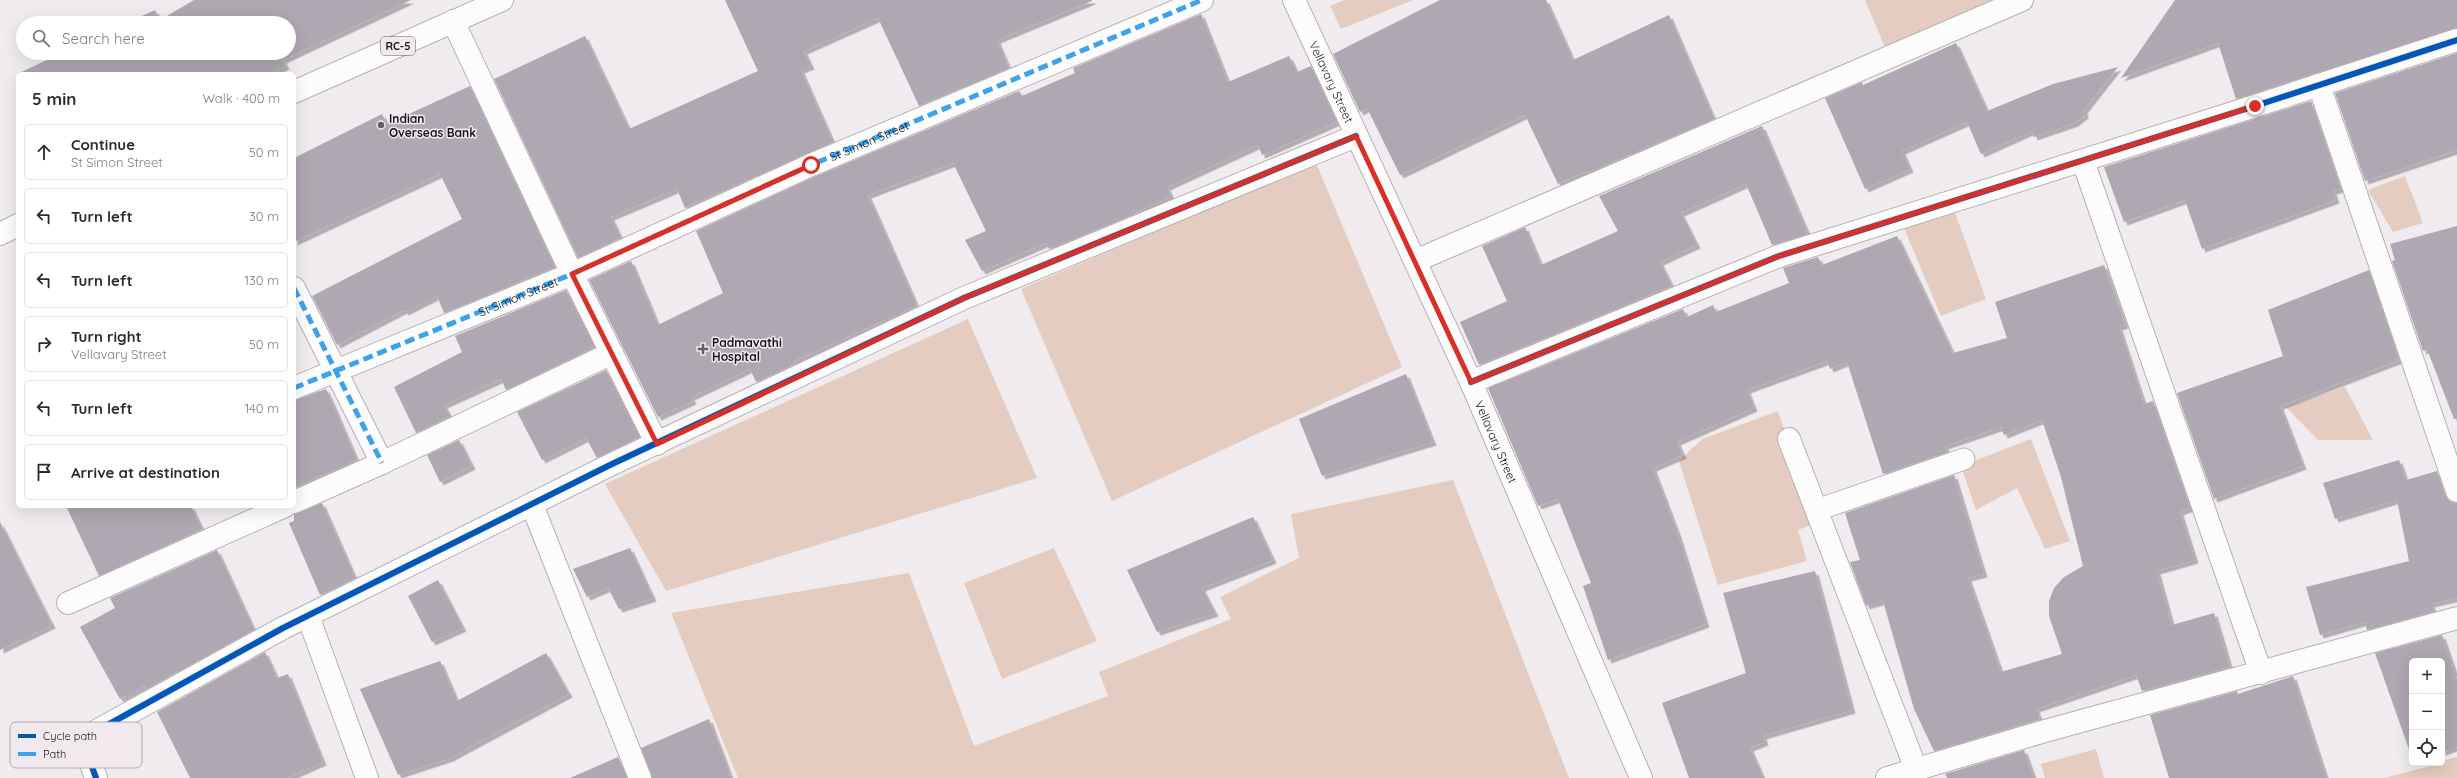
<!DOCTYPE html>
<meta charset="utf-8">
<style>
:root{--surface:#fff;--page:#f2f2f3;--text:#2b2b33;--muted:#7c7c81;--line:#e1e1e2}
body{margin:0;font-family:Quicksand,sans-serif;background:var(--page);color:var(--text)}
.controls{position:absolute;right:12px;bottom:12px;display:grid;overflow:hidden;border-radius:6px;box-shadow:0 4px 16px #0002}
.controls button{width:36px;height:36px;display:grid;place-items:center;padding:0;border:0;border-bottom:1px solid var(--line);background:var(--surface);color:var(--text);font:20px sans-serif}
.stop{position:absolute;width:12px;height:12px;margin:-9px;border:3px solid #d93025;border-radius:50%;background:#fff}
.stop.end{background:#d93025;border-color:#fff;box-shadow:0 1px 4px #0008}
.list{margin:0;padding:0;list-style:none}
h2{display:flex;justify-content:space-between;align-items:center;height:52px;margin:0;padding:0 16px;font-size:17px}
h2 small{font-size:13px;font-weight:400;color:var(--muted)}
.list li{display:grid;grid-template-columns:26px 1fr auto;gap:12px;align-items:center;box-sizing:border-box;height:56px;margin:0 8px 8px;padding:0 8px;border:1px solid var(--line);border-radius:6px}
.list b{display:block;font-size:15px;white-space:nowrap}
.list p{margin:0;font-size:13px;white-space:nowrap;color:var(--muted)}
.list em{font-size:13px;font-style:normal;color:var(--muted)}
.icon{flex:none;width:22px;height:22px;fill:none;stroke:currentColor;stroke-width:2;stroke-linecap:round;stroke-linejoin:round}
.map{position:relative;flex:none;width:2457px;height:778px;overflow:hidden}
.search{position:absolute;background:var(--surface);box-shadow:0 4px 16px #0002;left:16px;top:16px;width:280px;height:44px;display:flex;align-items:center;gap:10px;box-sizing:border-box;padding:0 14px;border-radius:22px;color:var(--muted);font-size:15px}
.panel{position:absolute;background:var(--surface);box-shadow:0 4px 16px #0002;left:16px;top:72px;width:280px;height:436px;border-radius:6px}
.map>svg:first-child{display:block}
.green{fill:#e5ccc0}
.building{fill:#afa7b1;filter:url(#shadow)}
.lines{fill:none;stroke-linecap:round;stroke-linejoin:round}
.lane-casing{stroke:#b5b1b3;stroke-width:23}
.street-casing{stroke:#b5b1b3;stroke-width:24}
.primary-casing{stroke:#b5b1b3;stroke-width:24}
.lane{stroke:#fdfcfc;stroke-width:21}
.street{stroke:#fdfcfc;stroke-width:22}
.primary{stroke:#fdfcfc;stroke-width:22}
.quiet{stroke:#3da2ea;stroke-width:5;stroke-dasharray:10 5;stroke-linecap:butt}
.cycleway-casing{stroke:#f2e9ee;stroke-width:8}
.cycleway{stroke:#0057b8;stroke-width:6}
.route{stroke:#d93025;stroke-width:5}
.poi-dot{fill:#646062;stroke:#f2e9ee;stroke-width:1.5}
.labels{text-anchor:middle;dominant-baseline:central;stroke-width:3;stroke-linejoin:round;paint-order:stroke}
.shield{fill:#f2e9ee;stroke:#595558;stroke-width:1}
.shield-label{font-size:11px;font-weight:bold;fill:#181517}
.street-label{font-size:12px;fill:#181517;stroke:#f2e9ee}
.poi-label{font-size:12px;font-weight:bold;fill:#181517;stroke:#f2e9ee;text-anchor:start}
.key{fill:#f2e9ee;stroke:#b1a9ae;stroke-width:1}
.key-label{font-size:11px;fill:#181517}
</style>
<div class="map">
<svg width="2457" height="778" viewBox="0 0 2457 778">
<defs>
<filter id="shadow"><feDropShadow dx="3.5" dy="3.5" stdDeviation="0" flood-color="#0004"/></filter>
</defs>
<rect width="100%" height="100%" fill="#f0ebee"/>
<g class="green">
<path d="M 1344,0 L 1413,0 L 1341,29 L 1330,6 Z"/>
<path d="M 1865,0 L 2006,0 L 1887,52 Z"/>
<path d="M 1316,163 L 1402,367 L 1112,501 L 1021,289 Z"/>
<path d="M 2405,176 L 2423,223 L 2393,232 L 2368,190 Z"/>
<path d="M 1953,207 L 1986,299 L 1941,316 L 1904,228 Z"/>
<path d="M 968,319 L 1037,478 L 666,591 L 605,484 Z"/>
<path d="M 2345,387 L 2373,440 L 2318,440 L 2286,407 Z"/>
<path d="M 1778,411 L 1816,523 L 1798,530 L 1807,561 L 1718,585 L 1679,461 L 1702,439 Z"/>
<path d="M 2031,439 L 2070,541 L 2045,549 L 2017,488 L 1976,510 L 1961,466 Z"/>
<path d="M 1453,480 L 1569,778 L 738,778 L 671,613 L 909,573 L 974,746 L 1108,696 L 1099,672 L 1231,619 L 1220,597 L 1299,558 L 1291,514 Z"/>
<path d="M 1054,548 L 1097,641 L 1002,679 L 964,583 Z"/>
<path d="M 2096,749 L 2104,778 L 2045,778 L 2041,764 Z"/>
<path d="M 2457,757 L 2457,778 L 2384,778 L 2442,763 L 2442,761 Z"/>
</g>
<g class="building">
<path d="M 194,0 L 411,0 L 283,60 L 286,66 L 269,74 L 17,74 L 62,53 L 289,53 L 289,23 L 126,23 L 155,10 L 160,20 Z"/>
<path d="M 725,0 L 1092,0 L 1092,1 L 997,40 L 1009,68 L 919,106 L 878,18 L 804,51 L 811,66 L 801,70 L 833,142 L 685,208 L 677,189 L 611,217 L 621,238 L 578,258 L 494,79 L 585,36 L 629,129 L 758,71 Z"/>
<path d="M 1440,0 L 1546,0 L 1573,60 L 1669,15 L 1714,119 L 1587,173 L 1586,171 L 1558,184 L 1525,115 L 1400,175 L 1367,108 L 1360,112 L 1333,54 Z"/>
<path d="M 2175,0 L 2457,0 L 2457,28 L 2236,99 L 2218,43 L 2121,78 Z"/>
<path d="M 1201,14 L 1228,82 L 1289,56 L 1297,72 L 1311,66 L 1337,122 L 1262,155 L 1258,145 L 1167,187 L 1171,196 L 1116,222 L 1049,249 L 1046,243 L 982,271 L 965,240 L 986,231 L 953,163 L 868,195 L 917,306 L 794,361 L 796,363 L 756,382 L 750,369 L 691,397 L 693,401 L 658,417 L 589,280 L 631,261 L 658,325 L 723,293 L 696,231 L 816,176 L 1019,91 L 1022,96 L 1075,73 L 1073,68 Z"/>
<path d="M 1956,43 L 1987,111 L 2053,84 L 2118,67 L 2084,110 L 2085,115 L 2075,123 L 2034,137 L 2032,131 L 1981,154 L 1967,122 L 1902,151 L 1910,169 L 1865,189 L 1825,98 L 1862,82 L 1863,85 Z"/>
<path d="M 2457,53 L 2457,150 L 2365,181 L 2335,93 Z"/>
<path d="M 470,86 L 555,267 L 444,313 L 437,296 L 405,312 L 404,310 L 337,345 L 312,296 L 462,219 L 440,174 L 294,242 L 294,158 L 382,114 L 387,124 Z"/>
<path d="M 2311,101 L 2341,189 L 2333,191 L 2336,200 L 2202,249 L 2185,200 L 2124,222 L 2104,167 Z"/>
<path d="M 1762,126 L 1808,234 L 1772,245 L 1746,184 L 1681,213 L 1697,245 L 1660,262 L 1672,286 L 1479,365 L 1460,322 L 1507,301 L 1482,246 L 1525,227 L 1541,265 L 1618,231 L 1599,196 Z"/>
<path d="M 2457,226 L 2457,419 L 2454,419 L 2427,349 L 2423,351 L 2392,261 L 2395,260 L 2390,244 Z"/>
<path d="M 1897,236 L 1953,353 L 2007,338 L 1995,302 L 2104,265 L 2125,325 L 2119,327 L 2144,404 L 2153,401 L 2190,508 L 2180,512 L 2195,560 L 2157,571 L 2172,625 L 2214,613 L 2230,667 L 2142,691 L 2136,675 L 2036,709 L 2040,719 L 1934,751 L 1914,709 L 1883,601 L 1866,606 L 1850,562 L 1860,560 L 1845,513 L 1954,475 L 1984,574 L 1968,578 L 2001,672 L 2062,654 L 2049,616 L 2049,601 L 2054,588 L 2064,577 L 2083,566 L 2061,477 L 2042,420 L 2004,435 L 2001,427 L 1945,446 L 1947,452 L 1883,474 L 1847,362 L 1830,369 L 1827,361 L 1747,390 L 1754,408 L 1677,442 L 1683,455 L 1653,468 L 1678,534 L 1706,624 L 1608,660 L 1583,586 L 1591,583 L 1558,499 L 1538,506 L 1488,388 L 1683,309 L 1687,317 L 1713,305 L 1716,312 L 1789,283 L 1783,268 L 1818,257 L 1822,265 Z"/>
<path d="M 2369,270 L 2399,360 L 2280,406 L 2303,466 L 2214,499 L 2177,393 L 2283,356 L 2268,310 Z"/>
<path d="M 566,290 L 595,347 L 506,390 L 501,379 L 444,405 L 450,416 L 416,433 L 394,387 L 462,352 L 455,336 Z"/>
<path d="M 606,370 L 640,437 L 597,458 L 586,438 L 542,460 L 517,412 Z"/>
<path d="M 1406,374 L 1433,442 L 1322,476 L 1299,419 Z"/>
<path d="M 326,389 L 357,460 L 294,488 L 294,400 Z"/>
<path d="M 459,440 L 472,466 L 440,482 L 427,455 Z"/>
<path d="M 2399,460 L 2406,480 L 2437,471 L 2445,495 L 2449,501 L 2457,503 L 2457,598 L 2431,604 L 2434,611 L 2367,630 L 2365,622 L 2320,635 L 2306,587 L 2409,561 L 2397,500 L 2335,519 L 2323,483 Z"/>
<path d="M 322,503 L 355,578 L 320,595 L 289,523 L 294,521 L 294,514 Z"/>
<path d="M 66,506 L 191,506 L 202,529 L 99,576 Z"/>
<path d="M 1253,517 L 1273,560 L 1202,588 L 1215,613 L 1157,632 L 1127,570 Z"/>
<path d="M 0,522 L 52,625 L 0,650 Z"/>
<path d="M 630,548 L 653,598 L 619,609 L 608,588 L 587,597 L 573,569 Z"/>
<path d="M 217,550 L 254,630 L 146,689 L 144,686 L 120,699 L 80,627 L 115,608 L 110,598 Z"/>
<path d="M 1815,571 L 1852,710 L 1763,736 L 1765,742 L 1750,748 L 1763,778 L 1689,778 L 1662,703 L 1746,673 L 1723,593 Z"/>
<path d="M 438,580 L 463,628 L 432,642 L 408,596 Z"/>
<path d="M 2442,635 L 2457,679 L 2457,747 L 2442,752 L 2442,661 L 2412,661 L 2412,758 L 2375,653 Z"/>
<path d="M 265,652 L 277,678 L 288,674 L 323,762 L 287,778 L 190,778 L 157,712 Z"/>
<path d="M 546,653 L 569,694 L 450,758 L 398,775 L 360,689 L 440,661 L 457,701 Z"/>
<path d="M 2293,676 L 2326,778 L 2169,778 L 2150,715 L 2237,691 L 2238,694 Z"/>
<path d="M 709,719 L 731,778 L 652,778 L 641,748 Z"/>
<path d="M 2024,750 L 2034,778 L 1947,778 L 1945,774 Z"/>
<path d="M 618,757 L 627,778 L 570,778 Z"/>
</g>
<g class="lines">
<g class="lane-casing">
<path id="lane" d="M 1817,510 L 1964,459"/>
</g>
<g class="street-casing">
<g id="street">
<path id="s1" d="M 1294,0 L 1471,382 L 1641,778"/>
<path d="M 453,21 L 572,274 L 657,444"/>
<path d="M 2319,85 L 2457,491"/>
<path d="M 2083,161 L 2261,673"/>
<path d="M 1415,261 L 2022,0"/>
<path d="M 294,288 L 382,463"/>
<path d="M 1471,382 L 1779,256 L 2255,106 L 2457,40"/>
<path id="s2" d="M 294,388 L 572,274 L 811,165 L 1202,0"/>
<path d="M 1789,439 L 1916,769"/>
<path d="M 294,502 L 382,463 L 612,353"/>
<path d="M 532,505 L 640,778"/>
<path d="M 68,603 L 285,506"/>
<path d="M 308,616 L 367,778"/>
<path d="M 96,778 L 82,739 L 283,628 L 610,465 L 964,298 L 1356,136"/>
<path d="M 1887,778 L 2045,731 L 2457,618"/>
</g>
</g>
<g class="primary-casing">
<g id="primary">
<path d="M 294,92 L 502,0"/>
<path d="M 0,234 L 18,225"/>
</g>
</g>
<use href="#lane" class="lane"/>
<use href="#street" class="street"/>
<use href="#primary" class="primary"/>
<g class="quiet">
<path d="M 294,288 L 382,463"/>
<path d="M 294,388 L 572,274 L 811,165 L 1202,0"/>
</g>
<g class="cycleway-casing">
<g id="cycleway">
<path d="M 1471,382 L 1779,256 L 2255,106 L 2457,40"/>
<path d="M 96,778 L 82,739 L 283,628 L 610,465 L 964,298 L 1356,136"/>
</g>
</g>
<use href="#cycleway" class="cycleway"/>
</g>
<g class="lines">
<path class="route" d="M 811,165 L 572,274 L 657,444 L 964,298 L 1356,136 L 1471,382 L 1779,256 L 2255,106"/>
</g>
<g class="poi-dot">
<circle cx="381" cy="125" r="4"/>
<path d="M701 343h4v4h4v4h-4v4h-4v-4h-4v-4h4z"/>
</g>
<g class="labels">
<rect class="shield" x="381" y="37" width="34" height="18" rx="3"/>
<g class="shield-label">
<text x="398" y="46">RC-5</text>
</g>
<g class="street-label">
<text stroke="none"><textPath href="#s1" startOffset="90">Vellavary Street</textPath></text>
<text stroke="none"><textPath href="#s2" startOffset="626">St Simon Street</textPath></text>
<text stroke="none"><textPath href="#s2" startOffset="242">St Simon Street</textPath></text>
<text stroke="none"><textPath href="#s1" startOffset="486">Vellavary Street</textPath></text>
</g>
<g class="poi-label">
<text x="389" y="118">Indian<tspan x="389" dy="14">Overseas Bank</tspan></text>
<text x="712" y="342">Padmavathi<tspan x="712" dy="14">Hospital</tspan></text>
</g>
</g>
<rect x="10" y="722" width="132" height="46" rx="6" class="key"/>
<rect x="18" y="734" width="18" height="4" fill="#0057b8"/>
<rect x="18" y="752" width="18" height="4" fill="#3da2ea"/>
<g class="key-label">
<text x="43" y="740">Cycle path</text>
<text x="43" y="758">Path</text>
</g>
</svg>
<div class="controls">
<button>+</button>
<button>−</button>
<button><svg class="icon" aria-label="locate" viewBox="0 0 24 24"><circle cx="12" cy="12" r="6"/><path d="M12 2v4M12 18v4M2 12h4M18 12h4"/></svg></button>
</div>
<div class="stop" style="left:811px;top:165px"></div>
<div class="stop end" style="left:2255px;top:106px"></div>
<div class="search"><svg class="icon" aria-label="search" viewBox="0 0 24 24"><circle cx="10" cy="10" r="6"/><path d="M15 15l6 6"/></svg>Search here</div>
<section class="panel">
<h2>5 min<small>Walk · 400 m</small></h2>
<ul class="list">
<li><svg class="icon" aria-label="ahead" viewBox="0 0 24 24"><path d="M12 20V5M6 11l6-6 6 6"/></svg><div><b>Continue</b><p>St Simon Street</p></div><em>50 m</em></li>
<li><svg class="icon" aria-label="left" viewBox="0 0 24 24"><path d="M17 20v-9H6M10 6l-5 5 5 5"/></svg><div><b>Turn left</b></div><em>30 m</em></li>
<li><svg class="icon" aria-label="left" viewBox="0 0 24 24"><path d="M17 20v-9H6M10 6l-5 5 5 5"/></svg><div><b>Turn left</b></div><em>130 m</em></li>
<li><svg class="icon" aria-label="right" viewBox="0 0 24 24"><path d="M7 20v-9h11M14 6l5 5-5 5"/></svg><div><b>Turn right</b><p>Vellavary Street</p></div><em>50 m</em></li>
<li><svg class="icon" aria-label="left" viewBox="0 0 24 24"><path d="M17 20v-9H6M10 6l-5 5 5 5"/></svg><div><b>Turn left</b></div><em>140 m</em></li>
<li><svg class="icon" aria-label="arrive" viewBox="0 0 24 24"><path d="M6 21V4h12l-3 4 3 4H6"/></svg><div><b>Arrive at destination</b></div></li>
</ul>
</section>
</div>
